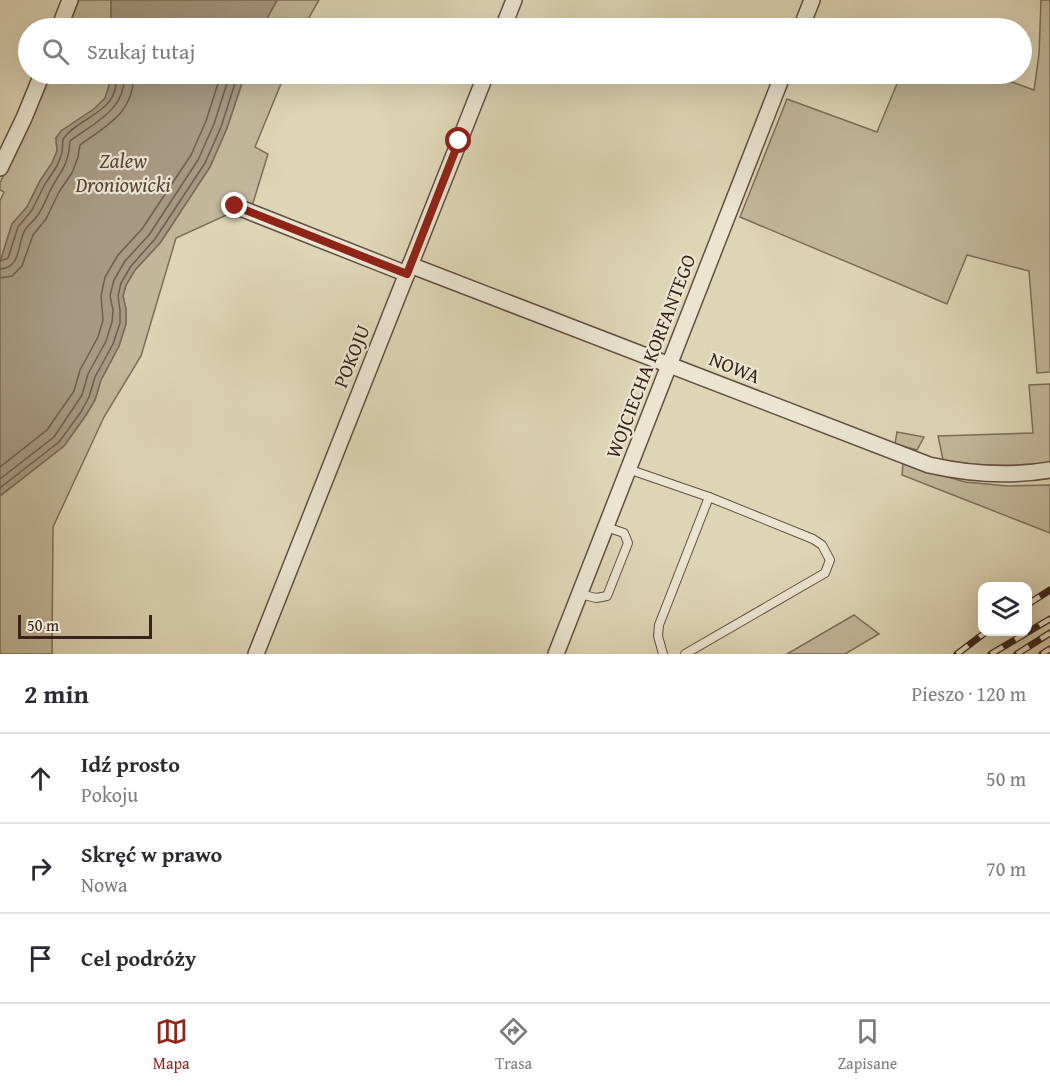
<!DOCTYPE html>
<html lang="pl">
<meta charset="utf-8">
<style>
:root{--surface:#fff;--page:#f2f2f3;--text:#2b2b33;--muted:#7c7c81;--line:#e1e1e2;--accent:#8f2418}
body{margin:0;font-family:"Gentium Book Plus",serif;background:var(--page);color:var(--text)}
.controls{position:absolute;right:18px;bottom:18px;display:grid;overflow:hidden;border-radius:12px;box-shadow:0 6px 24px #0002}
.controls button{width:54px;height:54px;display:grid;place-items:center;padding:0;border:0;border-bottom:2px solid var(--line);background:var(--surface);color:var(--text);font:30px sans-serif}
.scale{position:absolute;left:18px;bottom:15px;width:134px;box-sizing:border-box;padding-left:6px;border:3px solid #38231a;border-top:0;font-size:16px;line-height:21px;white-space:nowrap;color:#38231a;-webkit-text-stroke:4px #eae4d0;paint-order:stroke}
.stop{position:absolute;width:18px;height:18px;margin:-14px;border:4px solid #8f2418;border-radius:50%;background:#fff}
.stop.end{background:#8f2418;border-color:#fff;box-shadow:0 2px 6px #0008}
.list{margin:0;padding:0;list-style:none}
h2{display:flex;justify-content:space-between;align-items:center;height:78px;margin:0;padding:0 24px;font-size:26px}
h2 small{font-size:20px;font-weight:400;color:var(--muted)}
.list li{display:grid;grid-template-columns:39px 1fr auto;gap:18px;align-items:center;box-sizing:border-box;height:90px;padding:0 24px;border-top:2px solid var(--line)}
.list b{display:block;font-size:22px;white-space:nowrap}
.list p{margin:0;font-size:20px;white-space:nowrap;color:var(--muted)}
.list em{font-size:20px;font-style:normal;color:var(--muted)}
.icon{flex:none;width:33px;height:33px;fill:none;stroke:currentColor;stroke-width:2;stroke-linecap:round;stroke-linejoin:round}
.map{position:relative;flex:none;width:1050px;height:654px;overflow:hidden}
.search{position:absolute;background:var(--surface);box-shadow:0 6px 24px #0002;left:18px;right:18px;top:18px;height:66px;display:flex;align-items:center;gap:15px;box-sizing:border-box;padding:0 21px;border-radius:33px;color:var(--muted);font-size:22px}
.sheet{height:348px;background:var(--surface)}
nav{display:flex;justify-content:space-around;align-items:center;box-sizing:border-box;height:84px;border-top:2px solid var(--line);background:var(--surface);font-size:16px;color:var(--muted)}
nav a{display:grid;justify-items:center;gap:3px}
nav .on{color:var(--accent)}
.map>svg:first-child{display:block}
.green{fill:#c2b79b;stroke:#7d6d5a;stroke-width:1.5}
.water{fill:#a69881;stroke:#7a6958;stroke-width:1.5}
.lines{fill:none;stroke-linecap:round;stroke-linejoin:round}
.shore{stroke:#6f5e4e;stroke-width:1.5}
.lane-casing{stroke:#625041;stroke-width:10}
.street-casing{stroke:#625041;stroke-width:18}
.lane{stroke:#eae4d0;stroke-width:8}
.street{stroke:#eae4d0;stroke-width:15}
.rail-casing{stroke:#38231a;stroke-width:7}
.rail{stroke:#eae4d0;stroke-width:4.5;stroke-dasharray:14;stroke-linecap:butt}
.route{stroke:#8f2418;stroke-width:8}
.labels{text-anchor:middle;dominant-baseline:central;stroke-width:4.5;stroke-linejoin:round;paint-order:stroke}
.street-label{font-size:20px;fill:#38231a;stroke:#eae4d0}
.water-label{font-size:21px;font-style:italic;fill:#594639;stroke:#eae4d0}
</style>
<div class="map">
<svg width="1050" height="654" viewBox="0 0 1050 654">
<rect width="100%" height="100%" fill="#ded5b6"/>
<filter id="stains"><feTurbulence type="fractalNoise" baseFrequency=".00333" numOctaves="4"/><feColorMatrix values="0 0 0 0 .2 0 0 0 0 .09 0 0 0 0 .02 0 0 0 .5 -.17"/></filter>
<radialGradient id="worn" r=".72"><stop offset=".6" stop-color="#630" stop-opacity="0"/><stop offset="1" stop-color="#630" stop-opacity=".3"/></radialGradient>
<g class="green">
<path d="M 79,0 L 111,0 L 111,28 L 68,28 Z"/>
<path d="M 277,0 L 319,0 L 303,28 L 262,28 Z"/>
<path d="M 1041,0 L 1050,0 L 1050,372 L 1037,373 L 1029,271 L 967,255 L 947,304 L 740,217 L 787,99 L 877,132 L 901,74 L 990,74 L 1034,90 L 1039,54 Z"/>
<path d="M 49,74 L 110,74 L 111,79 L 106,98 L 94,109 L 61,131 L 56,138 L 57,151 L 52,163 L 40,181 L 27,207 L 12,224 L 0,262 L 0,201 L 4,192 L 0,190 L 0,183 L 34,111 Z"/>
<path d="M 245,74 L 285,74 L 255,147 L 268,154 L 253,203 L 176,238 L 141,356 L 104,417 L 53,527 L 52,654 L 0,654 L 0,496 L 64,446 L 86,415 L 95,400 L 101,380 L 119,346 L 126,324 L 126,309 L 123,296 L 126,285 L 135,270 L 160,243 L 210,167 L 227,128 Z"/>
<path d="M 1050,384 L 1050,462 C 1013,467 980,467 943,460 L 938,436 L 1033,433 L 1029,385 Z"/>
<path d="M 897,432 L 924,437 L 917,450 L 895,444 Z"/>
<path d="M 903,464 L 965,482 L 1008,486 L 1050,485 L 1050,533 L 902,475 Z"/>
<path d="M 854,615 L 879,634 L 845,654 L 787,654 Z"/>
</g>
<g class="water">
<path d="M 111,0 L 277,0 L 262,28 L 111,28 Z"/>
<path d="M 110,74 L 245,74 L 227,128 L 210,167 L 160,243 L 135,270 L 126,285 L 123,296 L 126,309 L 126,324 L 119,346 L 101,380 L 95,400 L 86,415 L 64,446 L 0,496 L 0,262 L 12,224 L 27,207 L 40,181 L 52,163 L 57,151 L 56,138 L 61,131 L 94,109 L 105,98 L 111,79 Z"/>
</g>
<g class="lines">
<g class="shore">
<path d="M 0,261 L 8,258 L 18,227 L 32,210 L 45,184 L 57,166 L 62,153 L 63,139 C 81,114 120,114 116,74"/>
<path d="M 0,269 C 22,268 17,243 25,230 C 28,225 34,221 37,216 C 43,209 46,199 50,191 C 61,169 68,168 70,141 C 94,123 127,109 124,74"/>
<path d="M 0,278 L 12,276 L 22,266 L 33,235 L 46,219 L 59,192 L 72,173 L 78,157 L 80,145 C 106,126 136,111 133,74"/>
<path d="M 0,467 L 47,430 L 74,391 L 80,370 L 98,337 L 103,320 L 101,296 L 105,277 L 118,255 L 142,229 L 191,155 L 206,121 L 221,74"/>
<path d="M 0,479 L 54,437 L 82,395 L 88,374 L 106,341 L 112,322 L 113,310 L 110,296 L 114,280 L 125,261 L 149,235 L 198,160 L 214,124 L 230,74"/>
<path d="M 0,488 L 59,442 L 81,412 L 89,397 L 95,377 L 113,344 L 120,323 L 120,310 L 118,296 L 121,283 L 131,266 L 155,239 L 205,163 L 221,127 L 238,74"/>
</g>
<g class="lane-casing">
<g id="lane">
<path d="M 628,469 L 709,497 L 813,539 L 822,545 L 830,560 L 825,573 L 685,654"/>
<path d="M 580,594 L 596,598 L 607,596 L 628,543 L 624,533 L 606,527"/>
<path d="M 663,654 L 658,636 L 659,625 L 709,497"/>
</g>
</g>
<g class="street-casing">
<g id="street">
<path d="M 59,28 L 70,0"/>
<path d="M 503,28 L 514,0"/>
<path d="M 801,28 L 812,0"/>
<path d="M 0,168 L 24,118 L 42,74"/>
<path d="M 235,206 L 407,274"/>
<path d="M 410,265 L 929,465 C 969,474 1009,477 1050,470"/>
<path d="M 256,654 L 486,74"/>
<path d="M 556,654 L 783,74"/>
</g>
</g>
<use href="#lane" class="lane"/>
<use href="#street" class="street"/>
<g class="rail-casing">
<g id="rail">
<path d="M 1028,604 L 1050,590"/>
<path d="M 957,654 L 986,632"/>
<path d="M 991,654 L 1050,619"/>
<path d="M 1017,654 L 1050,633"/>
<path d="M 1042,654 L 1050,649"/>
</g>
</g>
<use href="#rail" class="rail"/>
</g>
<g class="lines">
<path class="route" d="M 235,206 L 407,274 L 459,141"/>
</g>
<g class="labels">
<g class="street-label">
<text transform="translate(351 356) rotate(-68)">POKOJU</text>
<text transform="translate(650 356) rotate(-69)">WOJCIECHA KORFANTEGO</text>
<text transform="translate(735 367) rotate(22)">NOWA</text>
</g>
<g class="water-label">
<text x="123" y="160">Zalew<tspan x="123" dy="24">Droniowicki</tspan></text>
</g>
</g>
<rect width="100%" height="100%" filter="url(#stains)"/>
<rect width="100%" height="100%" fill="url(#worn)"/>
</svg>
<div class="controls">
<button><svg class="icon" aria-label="layers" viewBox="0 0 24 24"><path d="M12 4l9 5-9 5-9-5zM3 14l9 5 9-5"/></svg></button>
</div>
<div class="scale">50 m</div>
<div class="stop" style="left:459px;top:141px"></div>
<div class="stop end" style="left:235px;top:206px"></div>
<div class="search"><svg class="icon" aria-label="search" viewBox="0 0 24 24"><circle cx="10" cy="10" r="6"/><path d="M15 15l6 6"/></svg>Szukaj tutaj</div>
</div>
<section class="sheet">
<h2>2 min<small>Pieszo · 120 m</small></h2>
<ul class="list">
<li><svg class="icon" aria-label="ahead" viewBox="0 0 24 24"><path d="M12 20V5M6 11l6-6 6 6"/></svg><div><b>Idź prosto</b><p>Pokoju</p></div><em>50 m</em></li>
<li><svg class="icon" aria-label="right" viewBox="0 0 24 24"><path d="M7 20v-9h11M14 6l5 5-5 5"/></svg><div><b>Skręć w prawo</b><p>Nowa</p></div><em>70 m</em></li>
<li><svg class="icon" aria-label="arrive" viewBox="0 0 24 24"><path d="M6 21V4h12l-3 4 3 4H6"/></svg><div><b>Cel podróży</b></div></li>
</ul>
</section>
<nav>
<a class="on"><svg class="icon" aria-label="map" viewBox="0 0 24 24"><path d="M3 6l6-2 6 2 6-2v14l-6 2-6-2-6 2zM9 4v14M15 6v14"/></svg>Mapa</a>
<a><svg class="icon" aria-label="directions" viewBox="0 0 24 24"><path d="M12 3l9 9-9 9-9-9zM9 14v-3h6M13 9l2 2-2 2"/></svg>Trasa</a>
<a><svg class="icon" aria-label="saved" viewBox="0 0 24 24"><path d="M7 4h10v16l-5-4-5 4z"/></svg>Zapisane</a>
</nav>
